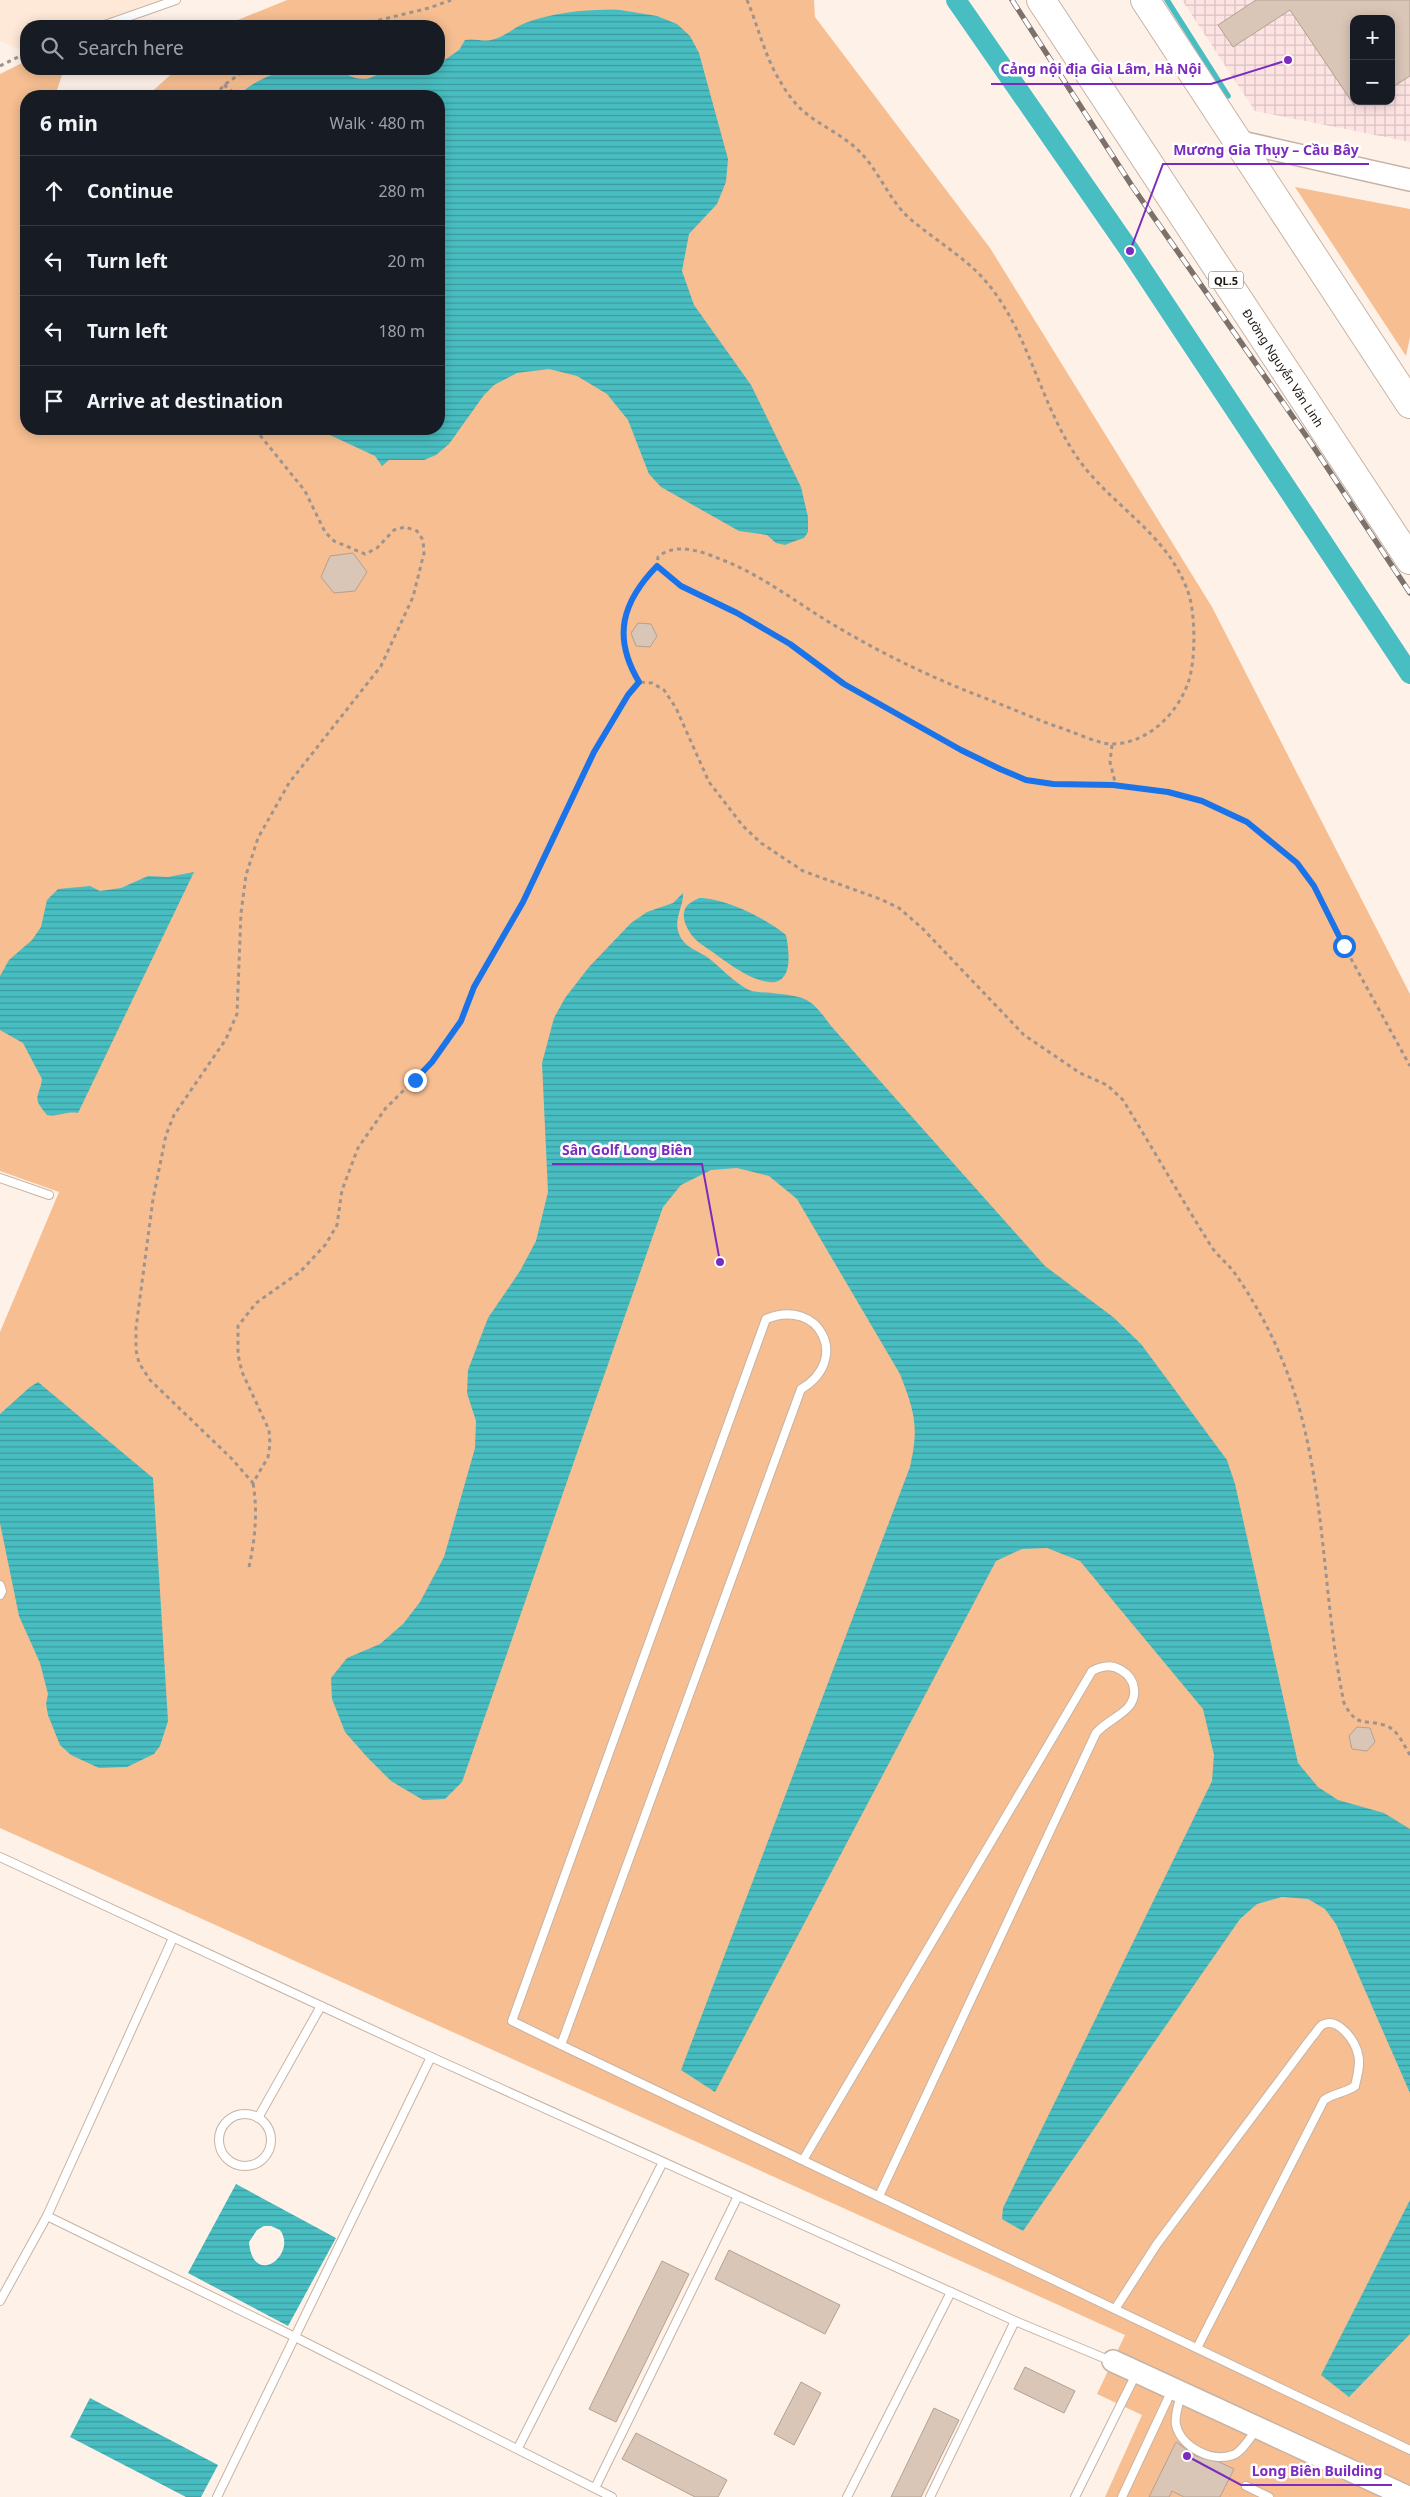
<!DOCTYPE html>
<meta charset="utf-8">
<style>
:root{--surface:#171b24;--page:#20242c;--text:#f1f3f6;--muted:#9ea1a6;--line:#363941}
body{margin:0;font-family:"Noto Sans",sans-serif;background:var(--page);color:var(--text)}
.controls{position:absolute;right:15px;top:15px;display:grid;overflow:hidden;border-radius:10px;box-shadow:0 2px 12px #0003}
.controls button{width:45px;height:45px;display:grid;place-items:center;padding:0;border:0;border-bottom:1px solid var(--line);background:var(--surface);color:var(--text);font:25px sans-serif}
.stop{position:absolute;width:15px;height:15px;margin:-11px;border:4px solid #1a73e8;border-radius:50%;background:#fff}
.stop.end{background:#1a73e8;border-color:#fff;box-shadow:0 1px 5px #0008}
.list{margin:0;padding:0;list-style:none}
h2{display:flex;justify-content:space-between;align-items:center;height:65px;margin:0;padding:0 20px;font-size:21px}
h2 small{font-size:16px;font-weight:400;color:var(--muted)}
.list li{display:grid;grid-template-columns:32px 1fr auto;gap:15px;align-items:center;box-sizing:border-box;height:70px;padding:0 20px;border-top:1px solid var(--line)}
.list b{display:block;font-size:19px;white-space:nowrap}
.list em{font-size:16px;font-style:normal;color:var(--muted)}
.icon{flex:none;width:28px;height:28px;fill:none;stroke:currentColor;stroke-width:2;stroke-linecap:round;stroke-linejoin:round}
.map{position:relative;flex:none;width:1410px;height:2497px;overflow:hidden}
.search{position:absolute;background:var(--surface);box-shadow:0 2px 12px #0003;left:20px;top:20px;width:425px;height:55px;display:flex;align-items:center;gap:12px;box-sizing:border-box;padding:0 18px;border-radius:20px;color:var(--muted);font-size:19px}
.panel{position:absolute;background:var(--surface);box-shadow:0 2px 12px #0003;left:20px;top:90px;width:425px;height:345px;border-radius:20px}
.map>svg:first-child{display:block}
.built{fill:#fee8d7}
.industrial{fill:url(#industrial-grid);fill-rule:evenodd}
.green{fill:#f6be91}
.water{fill:url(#water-rules);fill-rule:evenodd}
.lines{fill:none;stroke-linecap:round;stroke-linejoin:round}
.stream{stroke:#48bec2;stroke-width:5.5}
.canal{stroke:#48bec2;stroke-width:20}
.building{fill:#dac6b7;stroke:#b4a091}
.lane-casing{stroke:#c7b3a4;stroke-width:10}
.secondary-casing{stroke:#c7b3a4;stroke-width:24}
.highway-casing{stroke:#c7b3a4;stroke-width:30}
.path{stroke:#9f948d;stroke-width:3;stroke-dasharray:4 4;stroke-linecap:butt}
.lane{stroke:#fff;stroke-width:8}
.secondary{stroke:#fff;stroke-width:21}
.highway{stroke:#fff;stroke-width:28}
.rail-casing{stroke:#7c726b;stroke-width:5.5}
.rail{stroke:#fff;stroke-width:4;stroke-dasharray:11;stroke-linecap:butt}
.route{stroke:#1a73e8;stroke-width:6}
.labels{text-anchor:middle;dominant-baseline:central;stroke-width:5;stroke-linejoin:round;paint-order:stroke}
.shield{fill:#fff;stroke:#615c58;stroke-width:1}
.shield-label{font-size:11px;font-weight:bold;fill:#1d1610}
.street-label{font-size:12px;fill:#1d1610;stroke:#fff}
.leader{fill:none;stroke:#7b2cbf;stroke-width:2}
.callout-dot{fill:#7b2cbf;stroke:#fff;stroke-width:2}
.callout-label{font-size:14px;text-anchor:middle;font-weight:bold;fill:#7b2cbf;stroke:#fff;stroke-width:5;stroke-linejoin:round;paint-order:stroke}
</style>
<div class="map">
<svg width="1410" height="2497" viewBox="0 0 1410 2497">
<defs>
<pattern id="industrial-grid" width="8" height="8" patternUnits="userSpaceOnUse" patternTransform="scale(1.25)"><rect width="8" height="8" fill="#fee3e3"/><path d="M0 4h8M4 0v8" fill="none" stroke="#d9c2c2"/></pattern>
<pattern id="water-rules" width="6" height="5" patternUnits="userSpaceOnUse" patternTransform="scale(1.25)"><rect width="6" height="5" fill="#48bec2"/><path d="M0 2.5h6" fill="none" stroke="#3b999c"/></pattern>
</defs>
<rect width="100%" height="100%" fill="#fef1e8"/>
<path class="built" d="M 0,0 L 176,0 L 102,26 L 26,26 L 26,52 L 0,41 Z"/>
<path class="industrial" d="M 1182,0 L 1410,0 L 1410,142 L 1255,111 ZM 1354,19 L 1391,19 L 1391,101 L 1354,101 Z"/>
<g class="green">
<path d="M 287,0 L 814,0 L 815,17 L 990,248 L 1212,607 L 1410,994 L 1410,2497 L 1105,2497 L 1142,2415 L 1097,2394 L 1125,2335 L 0,1828 L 0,1332 L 59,1192 L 0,1171 L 0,74 L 26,61 L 26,69 L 64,69 L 55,96 L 26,96 L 26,429 L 439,429 L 439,96 L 147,96 L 177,69 L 439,69 L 439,26 L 223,26 Z"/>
<path d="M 1295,187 L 1410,209 L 1410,337 L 1406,356 Z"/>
</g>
<g class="water">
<path d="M 620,10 L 657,16 L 677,24 L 690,36 L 699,53 L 728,159 L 726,182 L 717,204 L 689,234 L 682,271 L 694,305 L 751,385 L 801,487 L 808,517 L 808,532 L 804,538 L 795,541 L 785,545 L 776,543 L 767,535 L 739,531 L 661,487 L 649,474 L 628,420 L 607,394 L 577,376 L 549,369 L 517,373 L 494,385 L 484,395 L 449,444 L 436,455 L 424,460 L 389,460 L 382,466 L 375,456 L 317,429 L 439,429 L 439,96 L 239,96 C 259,72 307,63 336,69 C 340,69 343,73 346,74 C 361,82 373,80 384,69 L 439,69 L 439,64 L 459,50 L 465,40 C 474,38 483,42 491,40 C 505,37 513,28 525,23 C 556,12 588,9 620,10 Z"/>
<path d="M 194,872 L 78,1113 C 66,1111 58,1117 47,1115 C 31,1096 39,1099 42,1079 L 23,1043 L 0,1030 L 0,976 L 9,960 L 32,940 L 41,927 L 47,900 L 58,889 L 90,886 L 100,891 L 121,888 L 148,876 L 168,877 Z"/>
<path d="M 683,893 C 684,906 673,919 679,934 C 684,947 696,950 707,957 C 722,968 733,982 749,990 C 756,993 765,992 772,993 C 807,997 810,997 831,1026 L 1045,1266 L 1113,1317 L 1141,1344 L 1227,1460 L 1235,1484 L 1298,1763 L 1318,1787 L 1338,1800 L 1384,1813 L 1410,1829 L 1410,2093 L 1336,1924 L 1325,1909 L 1308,1899 L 1282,1897 L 1257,1904 L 1240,1919 L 1023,2231 L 1002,2219 L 1003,2208 L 1212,1781 L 1214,1755 L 1203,1709 L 1080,1561 L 1047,1548 L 1022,1549 L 996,1561 L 715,2092 L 681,2070 L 910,1467 C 919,1427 915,1413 900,1374 L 797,1199 L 769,1176 L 737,1168 L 711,1170 L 681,1185 L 663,1207 L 462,1782 L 445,1799 L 423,1800 L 391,1781 L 367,1757 L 345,1732 L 332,1699 L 331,1678 L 347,1658 L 380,1644 L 403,1624 L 420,1602 L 444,1557 L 475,1448 L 476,1421 L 467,1393 L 468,1370 L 488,1318 L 520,1271 L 536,1241 L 548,1192 L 542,1063 L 554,1018 L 565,998 L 589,967 L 631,923 L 647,912 L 673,903 Z"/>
<path d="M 699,898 C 724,898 766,918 786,935 C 800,1006 754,983 718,956 C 708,948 695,942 689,931 C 686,926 683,919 684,913 C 685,904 692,902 699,898 Z"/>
<path d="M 38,1382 L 153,1478 L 168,1721 L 160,1746 L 154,1754 L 127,1767 L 99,1768 L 71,1755 L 60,1745 L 48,1715 L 46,1704 L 48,1694 L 40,1663 L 19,1616 L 0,1523 L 0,1414 L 30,1387 Z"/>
<path d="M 236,2184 L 336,2238 L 288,2326 L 188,2273 ZM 264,2226 L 271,2226 L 280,2230 C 298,2254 253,2289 249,2242 L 257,2230 Z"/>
<path d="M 1410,2200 L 1410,2334 L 1349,2397 L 1321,2375 Z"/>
<path d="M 90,2398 L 218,2465 L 201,2497 L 186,2497 L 70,2437 Z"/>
</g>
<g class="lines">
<path class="stream" d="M 1167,0 L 1228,96"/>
<path class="canal" d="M 956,0 L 1130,251 L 1410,674"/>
</g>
<g class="building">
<path d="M 1256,0 L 1410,0 L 1410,76 L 1391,88 L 1391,19 L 1354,19 L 1354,105 L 1290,10 L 1233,47 L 1218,25 Z"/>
<path d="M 353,553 L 367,572 L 355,591 L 334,593 L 321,577 L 330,556 Z"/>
<path d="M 638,623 L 651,624 L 657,636 L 650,647 L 636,646 L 631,633 Z"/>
<path d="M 1357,1727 L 1370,1728 L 1375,1742 L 1367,1751 L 1352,1749 L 1349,1736 Z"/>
<path d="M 729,2250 L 840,2305 L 825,2334 L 715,2279 Z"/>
<path d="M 662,2261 L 689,2274 L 616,2422 L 589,2409 Z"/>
<path d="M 1025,2367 L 1075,2391 L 1064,2413 L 1014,2389 Z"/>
<path d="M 801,2382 L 821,2393 L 794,2445 L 774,2434 Z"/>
<path d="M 934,2408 L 959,2420 L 921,2497 L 891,2497 Z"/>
<path d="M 636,2433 L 727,2480 L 718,2497 L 695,2497 L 622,2459 Z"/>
<path d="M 1176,2442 L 1196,2456 L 1219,2462 L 1234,2469 L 1220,2497 L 1184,2497 L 1172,2491 L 1169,2497 L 1149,2497 Z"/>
</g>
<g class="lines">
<g class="lane-casing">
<g id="lane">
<path d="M 102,26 L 176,0"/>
<path d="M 0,1178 L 49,1195"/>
<path d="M 0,1585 L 2,1591 L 0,1595"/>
<path d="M 0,1857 L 431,2057 L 1015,2321 L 1111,2361"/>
<path d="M 561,2045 L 801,1389 C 851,1360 820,1297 766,1319 L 512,2021 L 561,2045 L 1410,2450"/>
<circle cx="245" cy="2140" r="26"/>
<path d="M 258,2118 L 321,2006"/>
<path d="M 803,2160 L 1092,1671 C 1102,1666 1111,1664 1121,1670 C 1128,1674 1133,1680 1134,1689 C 1137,1712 1108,1718 1096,1733 L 879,2196"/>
<path d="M 47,2216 L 295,2337 L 612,2497"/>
<path d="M 0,2301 L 47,2216 L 173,1938"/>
<path d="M 1115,2309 L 1157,2244 L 1312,2037 C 1315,2034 1319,2027 1322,2025 C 1338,2016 1355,2041 1358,2054 C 1361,2065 1357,2076 1355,2086 C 1345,2093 1334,2093 1324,2100 L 1197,2348"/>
<path d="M 1181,2394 C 1179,2403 1174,2417 1176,2425 C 1181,2447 1212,2463 1233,2455 C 1242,2452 1251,2436 1257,2429"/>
<path d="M 518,2448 L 663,2162"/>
<path d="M 1246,2486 L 1269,2497"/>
<path d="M 595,2488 L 738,2196"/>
<path d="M 217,2497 L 431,2057"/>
<path d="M 847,2497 L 951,2292"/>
<path d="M 930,2497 L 1015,2321"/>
<path d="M 1075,2497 L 1136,2374"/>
<path d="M 1122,2497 L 1172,2390"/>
</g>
</g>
<g class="secondary-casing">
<g id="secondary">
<path d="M 1237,141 L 1410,180"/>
<path d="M 1113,2361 L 1408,2497"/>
</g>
</g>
<g class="highway-casing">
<g id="highway">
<path d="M 1041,0 L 1410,560"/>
<path d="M 1145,0 L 1410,404"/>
</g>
</g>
<g class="path">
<path d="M 747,0 C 758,26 765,57 780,81 C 785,90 794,103 802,110 C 820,126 844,135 861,153 C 879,172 889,199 908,217 C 932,238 960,254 982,277 C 1032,332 1039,410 1085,468 C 1120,511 1166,535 1187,589 C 1196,611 1196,661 1188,683 C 1177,714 1148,743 1113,744 C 1100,745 1072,731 1058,727 C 1035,719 1013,709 990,700 C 937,680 888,657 839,628 C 799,605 763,575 720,559 C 701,551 675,542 658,557 L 657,566 L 681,586 L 737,613 L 789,644 L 844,685 L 961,750 L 1000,769 L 1026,780 L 1053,784 L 1113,785 L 1167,792 L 1202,801 L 1247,822 L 1297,863 L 1314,886 L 1344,946 L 1410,1066"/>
<path d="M 355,26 L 429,8 L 451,0"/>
<path d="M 0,66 L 26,53"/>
<path d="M 224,85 L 238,96"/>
<path d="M 215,96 L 224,85 L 247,69"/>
<path d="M 255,429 L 305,491 L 325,532 L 334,541 L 365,554 L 377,548 L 394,530 L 405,527 L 417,531 L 423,540 L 424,553 L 413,597 L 381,666 L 289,783 L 258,838 L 246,875 L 241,913 L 237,1014 L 226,1039 L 174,1115 L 166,1135 L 153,1199 L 136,1328 L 136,1350 L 139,1363 L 150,1380 L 232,1459 L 253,1483 L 268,1457 L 270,1444 L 269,1430 L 242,1372 L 238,1355 L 238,1326 L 256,1303 L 300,1272 L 326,1244 L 337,1225 L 342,1190 L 358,1148 L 385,1109 L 432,1062 L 461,1021 L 474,987 L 523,902 L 594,752 L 628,695 L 639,682 L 652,683 L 664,690 L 676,708 L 709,782 L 743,826 L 761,843 L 803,871 L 880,899 L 899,908 L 922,928 L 1024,1035 L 1080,1073 L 1107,1085 L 1123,1100 C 1153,1149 1181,1198 1211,1246 C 1218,1257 1229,1264 1236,1275 C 1265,1317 1286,1362 1300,1411 C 1326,1507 1324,1607 1344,1703 C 1357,1728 1364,1719 1384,1725 C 1398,1729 1403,1744 1410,1755"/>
<path d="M 639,682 C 613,637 621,602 657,566"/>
<path d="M 1112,745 L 1110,762 L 1116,786"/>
<path d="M 249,1567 C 255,1539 258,1512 253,1483"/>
</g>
<use href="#lane" class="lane"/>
<use href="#secondary" class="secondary"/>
<use href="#highway" class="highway"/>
<g class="rail-casing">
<path id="rail" d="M 1012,0 L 1132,186 L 1309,440 L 1410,593"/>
</g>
<use href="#rail" class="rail"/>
</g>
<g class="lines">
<path class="route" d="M 415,1080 L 432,1062 L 461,1021 L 474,987 L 523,902 L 594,752 L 628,695 L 639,682 C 612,637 622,602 657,566 L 681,586 L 737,613 L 790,644 L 844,684 L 961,750 L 1000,769 L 1026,780 L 1053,784 L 1113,785 L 1168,792 L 1202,801 L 1247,822 L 1297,863 L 1314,886 L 1344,946"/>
</g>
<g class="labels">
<rect class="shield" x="1208.5" y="271.5" width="35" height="17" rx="4"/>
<g class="shield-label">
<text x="1226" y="280">QL.5</text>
</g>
<g class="street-label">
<text transform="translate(1283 368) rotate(57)">Đường Nguyễn Văn Linh</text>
</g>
</g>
<path class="leader" d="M1288 60L1211 84H991M1130 251L1163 164H1369M720 1262L702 1164H552M1187 2456L1241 2485H1392"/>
<g class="callout-dot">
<circle cx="1288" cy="60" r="5"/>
<circle cx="1130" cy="251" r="5"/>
<circle cx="720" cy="1262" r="5"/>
<circle cx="1187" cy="2456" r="5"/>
</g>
<g class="callout-label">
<text x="1101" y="74">Cảng nội địa Gia Lâm, Hà Nội</text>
<text x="1266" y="155">Mương Gia Thụy – Cầu Bây</text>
<text x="627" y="1155">Sân Golf Long Biên</text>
<text x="1317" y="2476">Long Biên Building</text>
</g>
</svg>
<div class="controls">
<button>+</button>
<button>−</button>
</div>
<div class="stop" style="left:1344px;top:946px"></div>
<div class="stop end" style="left:415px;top:1080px"></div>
<div class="search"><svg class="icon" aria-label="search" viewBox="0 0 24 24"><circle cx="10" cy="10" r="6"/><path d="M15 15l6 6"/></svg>Search here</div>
<section class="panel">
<h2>6 min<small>Walk · 480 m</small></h2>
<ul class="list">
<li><svg class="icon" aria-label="ahead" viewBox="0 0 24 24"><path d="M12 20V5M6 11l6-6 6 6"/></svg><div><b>Continue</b></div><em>280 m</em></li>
<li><svg class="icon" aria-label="left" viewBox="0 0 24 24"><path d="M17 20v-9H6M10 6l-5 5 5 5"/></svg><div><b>Turn left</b></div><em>20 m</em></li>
<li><svg class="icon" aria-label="left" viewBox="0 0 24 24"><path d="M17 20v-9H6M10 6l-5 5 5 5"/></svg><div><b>Turn left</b></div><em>180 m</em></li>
<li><svg class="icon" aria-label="arrive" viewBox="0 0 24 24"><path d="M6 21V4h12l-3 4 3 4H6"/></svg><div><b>Arrive at destination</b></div></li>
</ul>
</section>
</div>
